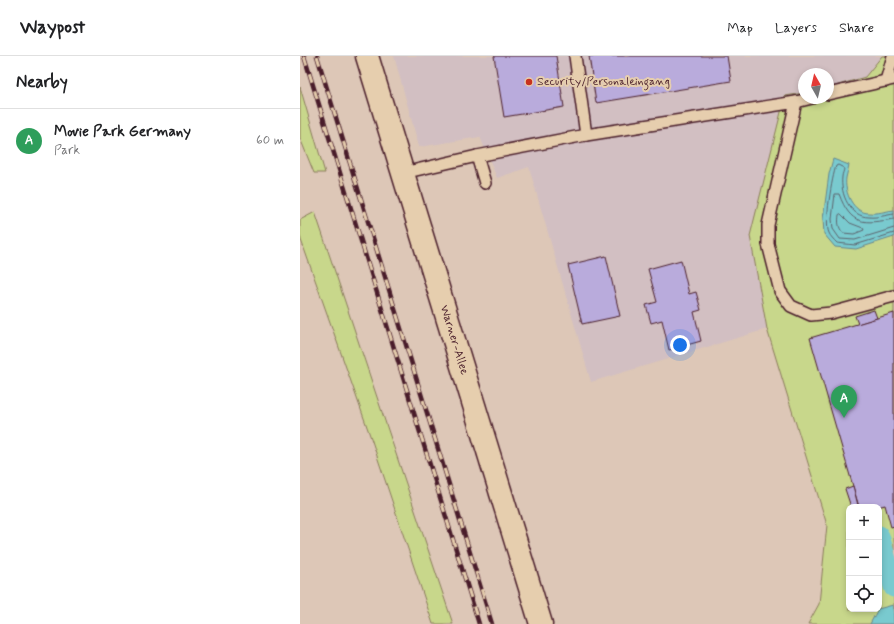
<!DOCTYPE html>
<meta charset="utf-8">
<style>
:root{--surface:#fff;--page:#f6f6f6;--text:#202124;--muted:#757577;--line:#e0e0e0;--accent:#111827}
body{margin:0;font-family:Mynerve,sans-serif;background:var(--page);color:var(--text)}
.controls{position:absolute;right:12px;bottom:12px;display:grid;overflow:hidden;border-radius:8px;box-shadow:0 2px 6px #0003}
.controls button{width:36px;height:36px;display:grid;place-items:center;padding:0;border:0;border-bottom:1px solid var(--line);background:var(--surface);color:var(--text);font:20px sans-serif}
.compass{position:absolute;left:498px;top:12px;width:36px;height:36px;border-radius:50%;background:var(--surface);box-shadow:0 2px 6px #0003;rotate:352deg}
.you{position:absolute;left:380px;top:289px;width:14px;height:14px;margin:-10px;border:3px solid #fff;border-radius:50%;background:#1a73e8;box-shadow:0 0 0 6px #1a73e833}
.badge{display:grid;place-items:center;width:26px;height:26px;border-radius:50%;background:var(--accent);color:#fff;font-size:13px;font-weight:700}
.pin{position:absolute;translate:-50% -33px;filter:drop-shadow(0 1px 2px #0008)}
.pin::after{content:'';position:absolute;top:21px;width:14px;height:12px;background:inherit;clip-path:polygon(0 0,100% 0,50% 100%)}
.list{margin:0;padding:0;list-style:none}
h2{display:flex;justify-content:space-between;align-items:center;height:52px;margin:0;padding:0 16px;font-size:17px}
h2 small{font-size:13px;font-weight:400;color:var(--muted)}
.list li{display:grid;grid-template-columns:26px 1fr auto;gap:12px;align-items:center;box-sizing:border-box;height:64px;padding:0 16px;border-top:1px solid var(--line)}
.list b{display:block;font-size:15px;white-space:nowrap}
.list p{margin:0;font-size:13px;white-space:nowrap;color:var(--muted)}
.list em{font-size:13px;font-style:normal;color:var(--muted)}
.icon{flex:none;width:22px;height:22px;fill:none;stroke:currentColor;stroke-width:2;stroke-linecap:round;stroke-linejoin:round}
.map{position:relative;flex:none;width:594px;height:568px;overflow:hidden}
header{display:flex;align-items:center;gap:24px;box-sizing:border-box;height:56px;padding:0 20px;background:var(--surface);border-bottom:1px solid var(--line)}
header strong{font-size:19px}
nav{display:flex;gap:22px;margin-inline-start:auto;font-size:14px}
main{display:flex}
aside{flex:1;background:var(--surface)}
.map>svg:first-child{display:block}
.built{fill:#d2bfc2}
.green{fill:#c8d78b;stroke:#897b5b;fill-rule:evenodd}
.water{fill:#79cacf;stroke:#66868d}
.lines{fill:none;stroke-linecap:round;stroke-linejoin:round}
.shore{stroke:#5d636d;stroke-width:1}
.canal{stroke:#79cacf;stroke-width:21}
.building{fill:#b9abdc;stroke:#4a1f2b}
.service-casing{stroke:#4a1f2b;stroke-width:14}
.tertiary-casing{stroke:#4a1f2b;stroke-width:25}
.service{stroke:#e6ceae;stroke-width:11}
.tertiary{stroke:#e6ceae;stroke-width:22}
.rail-casing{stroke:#4a1f2b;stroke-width:4.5}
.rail{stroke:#e6ceae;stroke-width:3;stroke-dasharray:9;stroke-linecap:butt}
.poi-dot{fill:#c8321e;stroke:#e6ceae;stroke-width:1.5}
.labels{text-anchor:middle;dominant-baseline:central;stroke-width:4;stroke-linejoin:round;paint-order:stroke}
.poi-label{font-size:12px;fill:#4a1f2b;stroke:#e6ceae;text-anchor:start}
.street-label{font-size:12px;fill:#4a1f2b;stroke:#e6ceae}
</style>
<header>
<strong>Waypost</strong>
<nav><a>Map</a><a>Layers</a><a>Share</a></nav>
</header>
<main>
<aside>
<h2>Nearby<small></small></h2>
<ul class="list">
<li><span class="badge" style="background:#2e9e5b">A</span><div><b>Movie Park Germany</b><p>Park</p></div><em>60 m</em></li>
</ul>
</aside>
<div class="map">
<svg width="594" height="568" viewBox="0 0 594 568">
<rect width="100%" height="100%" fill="#ddc7b7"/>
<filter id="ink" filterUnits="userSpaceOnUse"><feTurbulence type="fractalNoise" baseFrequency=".025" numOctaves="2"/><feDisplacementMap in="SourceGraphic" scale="8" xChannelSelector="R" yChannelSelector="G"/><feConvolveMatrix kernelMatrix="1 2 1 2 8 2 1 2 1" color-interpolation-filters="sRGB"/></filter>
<g filter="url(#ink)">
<path class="built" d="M 94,0 L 582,0 L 565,21 L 528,32 L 528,18 L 504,18 L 504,37 L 485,40 L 450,180 L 467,273 L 291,326 L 229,111 L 197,122 L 180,81 L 119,91 Z"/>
<g class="green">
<path d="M 582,0 L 594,0 L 594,568 L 508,568 L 519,548 L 527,469 L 467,273 L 450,180 L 485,40 L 504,37 L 504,42 L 528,42 L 528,32 L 565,21 ZM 549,451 L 579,451 L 579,553 L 549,553 Z"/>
<path d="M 0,31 L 25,117 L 14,117 L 0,82 Z"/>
<path d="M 15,156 L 153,568 L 133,568 L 72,385 L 1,184 L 0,179 L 0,164 Z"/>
</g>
<g class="water">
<path d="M 533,103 L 549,109 C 548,113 547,118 546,122 C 544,136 553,157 569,157 C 577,158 586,155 594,154 L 594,181 L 556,193 L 535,191 L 524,178 L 523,163 L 529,118 Z"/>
<path d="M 593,549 L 594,568 L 570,568 L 578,553 Z"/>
</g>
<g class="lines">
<g class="shore">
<path d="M 541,158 L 550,167 L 563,172 L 564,174 L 554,178 L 543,177 C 538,171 538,166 539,159 Z"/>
<path d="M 594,158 C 586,159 577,162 569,161 C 550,161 540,138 542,121 C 542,118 544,115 544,112 L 538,109 L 536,110 C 532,121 524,168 529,177 C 530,180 534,184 537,187 L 555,189 L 594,177"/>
<path d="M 594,163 C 563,168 551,170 539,138 L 535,138 L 532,163 L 533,173 L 540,183 L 555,184 L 594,172"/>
</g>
<path class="canal" d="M 579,480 L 594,531"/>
</g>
<g class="building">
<path d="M 194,0 L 256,0 L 264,51 L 204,61 Z"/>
<path d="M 289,0 L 427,0 L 431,25 L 296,47 Z"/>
<path d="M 306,200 L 320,260 L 282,268 L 268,209 Z"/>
<path d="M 381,204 L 389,238 L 396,236 L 401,254 L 394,256 L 401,285 L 369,294 L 362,264 L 351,267 L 346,249 L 357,246 L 348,213 Z"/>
<path d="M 574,254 L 577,262 L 558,268 L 555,260 Z"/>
<path d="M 594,257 L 594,470 L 591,471 L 585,449 L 578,451 L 559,451 L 510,282 Z"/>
<path d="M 553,430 L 558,449 L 551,451 L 545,433 Z"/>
</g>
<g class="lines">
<g class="service-casing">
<g id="service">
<path d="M 275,0 L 286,79"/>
<path d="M 586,25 L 593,0"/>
<path d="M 528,38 L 594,23"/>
<path d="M 496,46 L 512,42"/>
<path d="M 177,100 L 185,127"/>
<path d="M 103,117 L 177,100 L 286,79 L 496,46 L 468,169 L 468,188 L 480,235 L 491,250 L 511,259 L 531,257 L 594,240"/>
</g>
</g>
<g class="tertiary-casing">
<path id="tertiary" d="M 67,0 L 241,568"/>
</g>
<use href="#service" class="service"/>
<use href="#tertiary" class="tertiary"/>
<g class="rail-casing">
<g id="rail">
<path d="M 4,0 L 179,568"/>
<path d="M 17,0 L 192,568"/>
</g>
</g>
<use href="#rail" class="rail"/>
</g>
</g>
<circle class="poi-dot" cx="229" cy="26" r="4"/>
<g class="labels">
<g class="poi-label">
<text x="237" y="26">Security/Personaleingang</text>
</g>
<g class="street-label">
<text transform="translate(154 284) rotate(73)">Warner-Allee</text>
</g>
</g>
</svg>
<div class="controls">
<button>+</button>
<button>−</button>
<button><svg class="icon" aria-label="locate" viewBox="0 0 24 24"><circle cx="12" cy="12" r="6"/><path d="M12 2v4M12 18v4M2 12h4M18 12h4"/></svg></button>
</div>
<svg class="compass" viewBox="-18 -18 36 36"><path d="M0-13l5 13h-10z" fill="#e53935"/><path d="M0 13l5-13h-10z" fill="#757577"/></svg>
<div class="you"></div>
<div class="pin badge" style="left:544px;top:362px;background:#2e9e5b">A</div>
</div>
</main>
